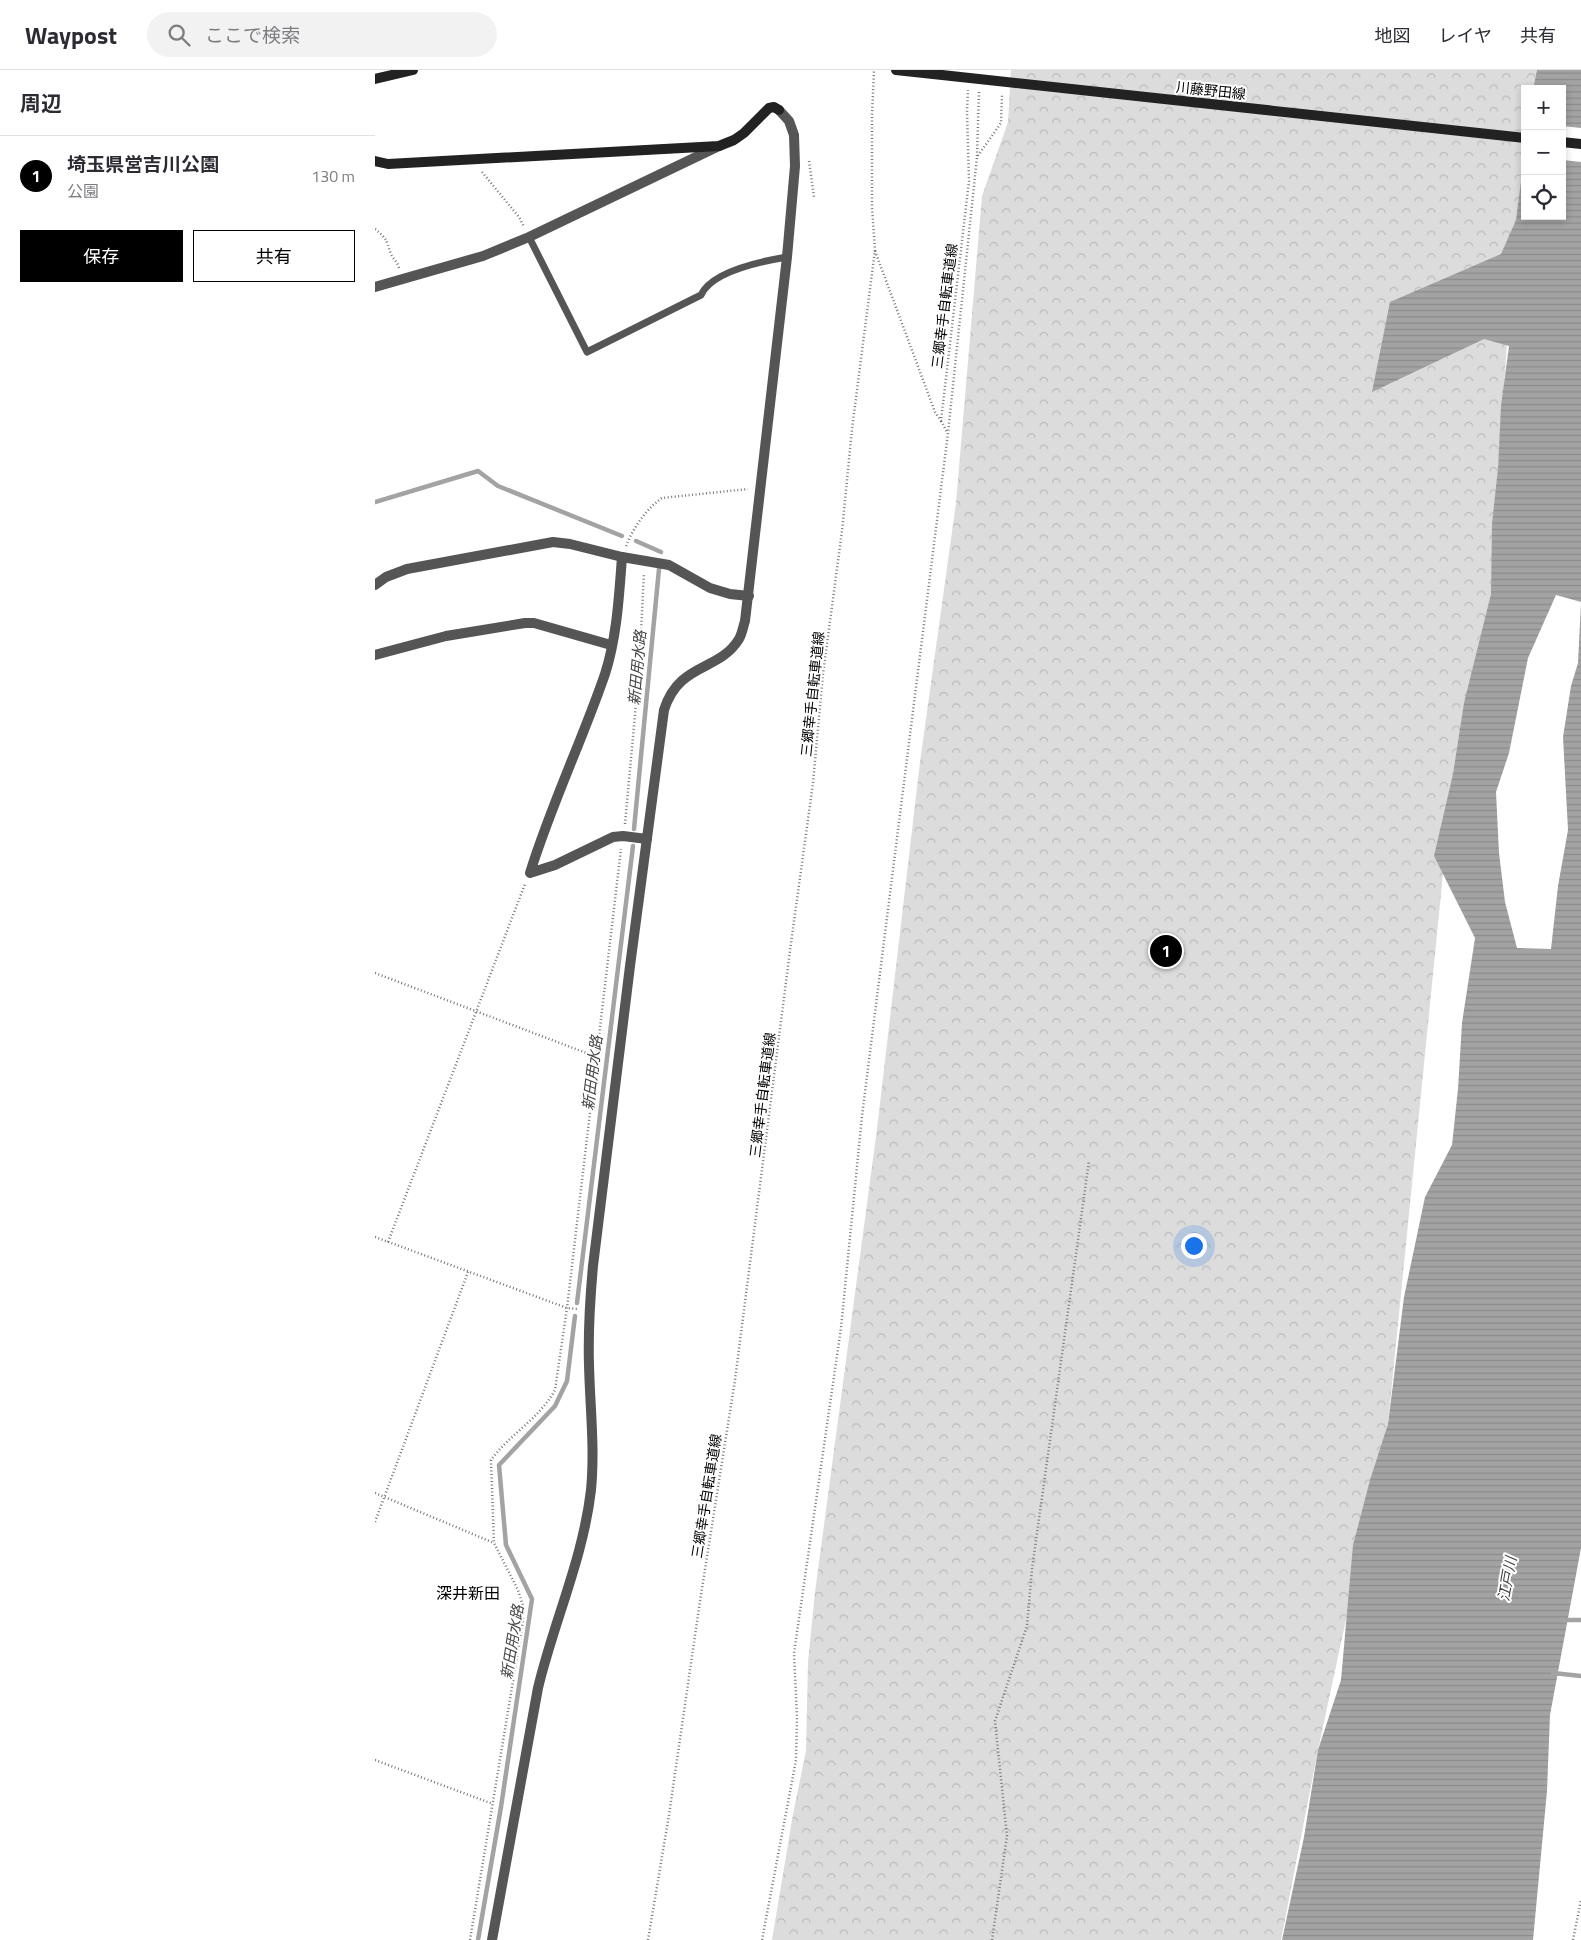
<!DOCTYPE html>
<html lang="ja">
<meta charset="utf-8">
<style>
:root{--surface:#fff;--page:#f2f2f3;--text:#2b2b33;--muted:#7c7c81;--line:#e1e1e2;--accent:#000}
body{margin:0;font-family:"Titillium Web","Noto Sans JP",sans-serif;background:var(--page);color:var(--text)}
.controls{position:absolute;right:15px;top:15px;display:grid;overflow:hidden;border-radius:0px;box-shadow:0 2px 8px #0003}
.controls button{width:45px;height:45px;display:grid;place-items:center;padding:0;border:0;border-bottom:1px solid var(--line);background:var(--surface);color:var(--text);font:25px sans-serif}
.you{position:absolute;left:818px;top:1175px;width:18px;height:18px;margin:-12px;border:4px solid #fff;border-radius:50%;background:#1a73e8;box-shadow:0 0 0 8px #1a73e833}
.badge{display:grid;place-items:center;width:32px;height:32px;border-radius:50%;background:var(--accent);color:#fff;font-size:16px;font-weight:700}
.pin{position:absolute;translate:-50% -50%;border:2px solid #fff;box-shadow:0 1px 5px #0006}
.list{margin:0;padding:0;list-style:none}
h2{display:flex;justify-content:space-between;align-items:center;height:65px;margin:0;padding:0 20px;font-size:21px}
h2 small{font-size:16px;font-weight:400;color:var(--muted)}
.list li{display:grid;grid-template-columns:32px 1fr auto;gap:15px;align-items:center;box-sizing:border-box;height:80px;padding:0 20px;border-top:1px solid var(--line)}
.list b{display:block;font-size:19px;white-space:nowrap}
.list p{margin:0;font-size:16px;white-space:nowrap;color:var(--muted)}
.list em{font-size:16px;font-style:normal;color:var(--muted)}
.actions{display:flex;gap:10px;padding:15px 20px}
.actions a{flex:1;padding:11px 0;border:1px solid var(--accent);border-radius:0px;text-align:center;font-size:18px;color:var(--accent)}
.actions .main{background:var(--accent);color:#fff}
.icon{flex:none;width:28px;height:28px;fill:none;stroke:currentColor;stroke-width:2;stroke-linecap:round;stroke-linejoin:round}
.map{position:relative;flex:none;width:1206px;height:1870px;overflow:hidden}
header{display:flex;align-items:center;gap:30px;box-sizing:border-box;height:70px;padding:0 25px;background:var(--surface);border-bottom:1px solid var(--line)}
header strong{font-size:24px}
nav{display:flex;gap:28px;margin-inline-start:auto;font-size:18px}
.search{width:350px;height:45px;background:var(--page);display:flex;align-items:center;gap:12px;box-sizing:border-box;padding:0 18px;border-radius:28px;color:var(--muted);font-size:19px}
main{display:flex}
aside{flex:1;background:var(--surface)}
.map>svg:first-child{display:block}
.park{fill:url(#park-crowns)}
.water{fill:url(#water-rules)}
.pier{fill:#fff}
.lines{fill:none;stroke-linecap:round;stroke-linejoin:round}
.stream{stroke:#a3a3a3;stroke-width:4.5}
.path{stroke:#777;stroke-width:2.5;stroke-dasharray:1 2.5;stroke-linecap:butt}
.lane{stroke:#555;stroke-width:7}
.street{stroke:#555;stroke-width:10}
.secondary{stroke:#222;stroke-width:10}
.secondary-bridge{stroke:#222;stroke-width:10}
.labels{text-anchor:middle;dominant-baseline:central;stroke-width:4;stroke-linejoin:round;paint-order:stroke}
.street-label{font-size:14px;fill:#000;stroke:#fff}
.water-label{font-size:15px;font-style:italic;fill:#444;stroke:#fff}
.quarter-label{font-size:16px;fill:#000;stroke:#fff}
</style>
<header>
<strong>Waypost</strong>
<div class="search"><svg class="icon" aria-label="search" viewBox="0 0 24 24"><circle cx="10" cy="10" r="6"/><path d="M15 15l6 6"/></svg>ここで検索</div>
<nav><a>地図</a><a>レイヤ</a><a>共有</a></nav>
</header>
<main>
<aside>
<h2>周辺<small></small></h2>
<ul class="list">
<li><span class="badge">1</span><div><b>埼玉県営吉川公園</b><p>公園</p></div><em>130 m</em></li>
</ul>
<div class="actions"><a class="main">保存</a><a>共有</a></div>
</aside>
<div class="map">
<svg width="1206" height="1870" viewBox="0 0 1206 1870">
<defs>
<pattern id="park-crowns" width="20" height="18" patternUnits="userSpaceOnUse" patternTransform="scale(1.25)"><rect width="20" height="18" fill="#dcdcdc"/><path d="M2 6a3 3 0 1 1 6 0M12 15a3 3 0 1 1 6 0" fill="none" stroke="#bbb"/></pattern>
<pattern id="water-rules" width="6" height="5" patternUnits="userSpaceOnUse" patternTransform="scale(1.25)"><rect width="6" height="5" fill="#a3a3a3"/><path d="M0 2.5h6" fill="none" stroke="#8b8b8b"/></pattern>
</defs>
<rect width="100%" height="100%" fill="#fff"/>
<path class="park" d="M 636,0 L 1162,0 L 1158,19 L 1150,19 L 1150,79 L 1141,150 L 1123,398 L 1116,524 L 1078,704 L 1013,1354 L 943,1680 L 906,1870 L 397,1870 L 418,1744 L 431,1681 L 433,1592 L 440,1522 L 502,1059 L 545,692 L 581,433 L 607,126 L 633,52 Z"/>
<path class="water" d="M 1162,0 L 1206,0 L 1206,532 L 1181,525 L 1153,588 L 1134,683 L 1121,722 L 1124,783 L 1130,832 L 1142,878 L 1176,879 L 1183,816 L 1193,760 L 1188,667 L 1196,616 L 1203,593 L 1206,533 L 1206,1478 L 1175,1645 L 1172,1721 L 1158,1870 L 907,1870 L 929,1767 L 943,1680 L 966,1610 L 978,1475 L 995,1410 L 1013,1354 L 1029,1227 L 1050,1127 L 1077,1075 L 1083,1019 L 1087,953 L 1100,868 L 1059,786 L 1078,704 L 1089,633 L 1116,524 L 1117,454 L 1123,398 L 1126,336 L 1134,276 L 1109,269 L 997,322 L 1015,232 L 1126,184 L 1141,150 L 1150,79 L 1150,146 L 1187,146 L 1187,19 L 1158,19 Z"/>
<path class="pier" d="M 1187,56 L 1206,58 L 1206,92 L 1187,90 Z"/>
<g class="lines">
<g class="stream">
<path d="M 0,432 L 103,401 L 123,416 L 247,466"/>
<path d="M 261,471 L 286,482"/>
<path d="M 259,759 L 284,499"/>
<path d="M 202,1233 L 258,776"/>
<path d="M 1187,1550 L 1206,1550"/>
<path d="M 1178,1603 L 1206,1606"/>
<path d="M 103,1870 L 126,1737 L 157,1529 L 131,1475 L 124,1395 L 180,1336 L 192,1311 L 200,1246"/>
</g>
<g class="path">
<path d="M 602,86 L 604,21"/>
<path d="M 434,91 L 439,127"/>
<path d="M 107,102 L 144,147 L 149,157"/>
<path d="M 0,159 C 13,170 10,168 16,184 C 18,189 22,191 24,198"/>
<path d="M 500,181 L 560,342 L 566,351 L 594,111 L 592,41 L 593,20"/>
<path d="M 566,351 L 572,362"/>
<path d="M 251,476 C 258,458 272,438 287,428 L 373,419"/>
<path d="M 250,754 L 264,601 L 269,503"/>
<path d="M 0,903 L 222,987"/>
<path d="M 0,1167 L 192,1238 L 203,1239"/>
<path d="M 13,1172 L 150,814"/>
<path d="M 0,1423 L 119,1473"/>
<path d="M 0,1452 L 93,1202"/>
<path d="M 0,1690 L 118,1734"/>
<path d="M 95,1870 L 148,1551 L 148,1536 L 143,1520 L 119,1473 L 116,1390 C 134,1365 165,1348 180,1320 L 192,1238 L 246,779"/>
<path d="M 273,1870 L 294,1745 L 325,1531 L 360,1310 L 416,873 L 438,713 L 448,604 L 467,461 L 477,359 L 500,180 L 497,137 L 497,46 L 499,0"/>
<path d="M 387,1870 L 421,1690 L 422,1647 L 419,1583 L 466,1258 L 487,1046 L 573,363 L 602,87 L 626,53 L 627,24"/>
<path d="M 617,1870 L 632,1766 L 620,1651 L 652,1556 L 657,1499 L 714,1091"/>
<path d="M 1198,1870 L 1206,1830"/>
</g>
<path class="lane" d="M 154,167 L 212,282 L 326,225 C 337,201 388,191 412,187"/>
<g class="street">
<path d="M 0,217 L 108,186 L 154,167 L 344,76"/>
<path d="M 247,487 C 244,526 242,567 230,604 C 207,671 176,735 155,803 L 180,795 L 238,767 L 248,766 L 272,769"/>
<path d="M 0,515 L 11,507 L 32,499 L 178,472 L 195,474 L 247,487 L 294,495 L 335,518 L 355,524 L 374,526"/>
<path d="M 0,585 L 71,566 L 150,553 L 159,553 L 236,575"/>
<path d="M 117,1870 L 163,1618 C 179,1551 208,1489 216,1420 C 220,1378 215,1337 214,1295 C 213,1262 215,1229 218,1196 L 255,896 L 289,640 C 304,592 344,602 364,569 C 367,564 368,557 370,551 L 412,187 L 420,96 L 419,65 L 414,51 L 404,40"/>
</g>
<g class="secondary">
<path d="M 0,9 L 38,0"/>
<path d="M 1187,72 L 1206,74"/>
<path d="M 0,91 L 13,94 L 344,76 L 359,70 L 369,63 L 394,38 L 399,37 L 404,40"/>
</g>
<path class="secondary-bridge" d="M 521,0 L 1150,68"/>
</g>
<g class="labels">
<g class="street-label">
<text transform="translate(836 20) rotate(6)">川藤野田線</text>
<text transform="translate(569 236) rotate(-83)">三郷幸手自転車道線</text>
<text transform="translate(437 624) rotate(-84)">三郷幸手自転車道線</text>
<text transform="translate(387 1025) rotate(-83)">三郷幸手自転車道線</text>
<text transform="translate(331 1426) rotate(-81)">三郷幸手自転車道線</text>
</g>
<g class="water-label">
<text transform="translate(262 598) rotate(-85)">新田用水路</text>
<text transform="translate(217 1003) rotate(-83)">新田用水路</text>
<text transform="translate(1132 1509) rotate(-80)">江戸川</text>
<text transform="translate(137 1572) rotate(-81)">新田用水路</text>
</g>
<g class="quarter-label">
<text x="93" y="1523">深井新田</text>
</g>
</g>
</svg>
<div class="controls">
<button>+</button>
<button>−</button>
<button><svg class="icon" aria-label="locate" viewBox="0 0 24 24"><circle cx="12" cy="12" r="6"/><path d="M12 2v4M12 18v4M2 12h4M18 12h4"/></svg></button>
</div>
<div class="you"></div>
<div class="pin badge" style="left:791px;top:881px">1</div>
</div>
</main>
